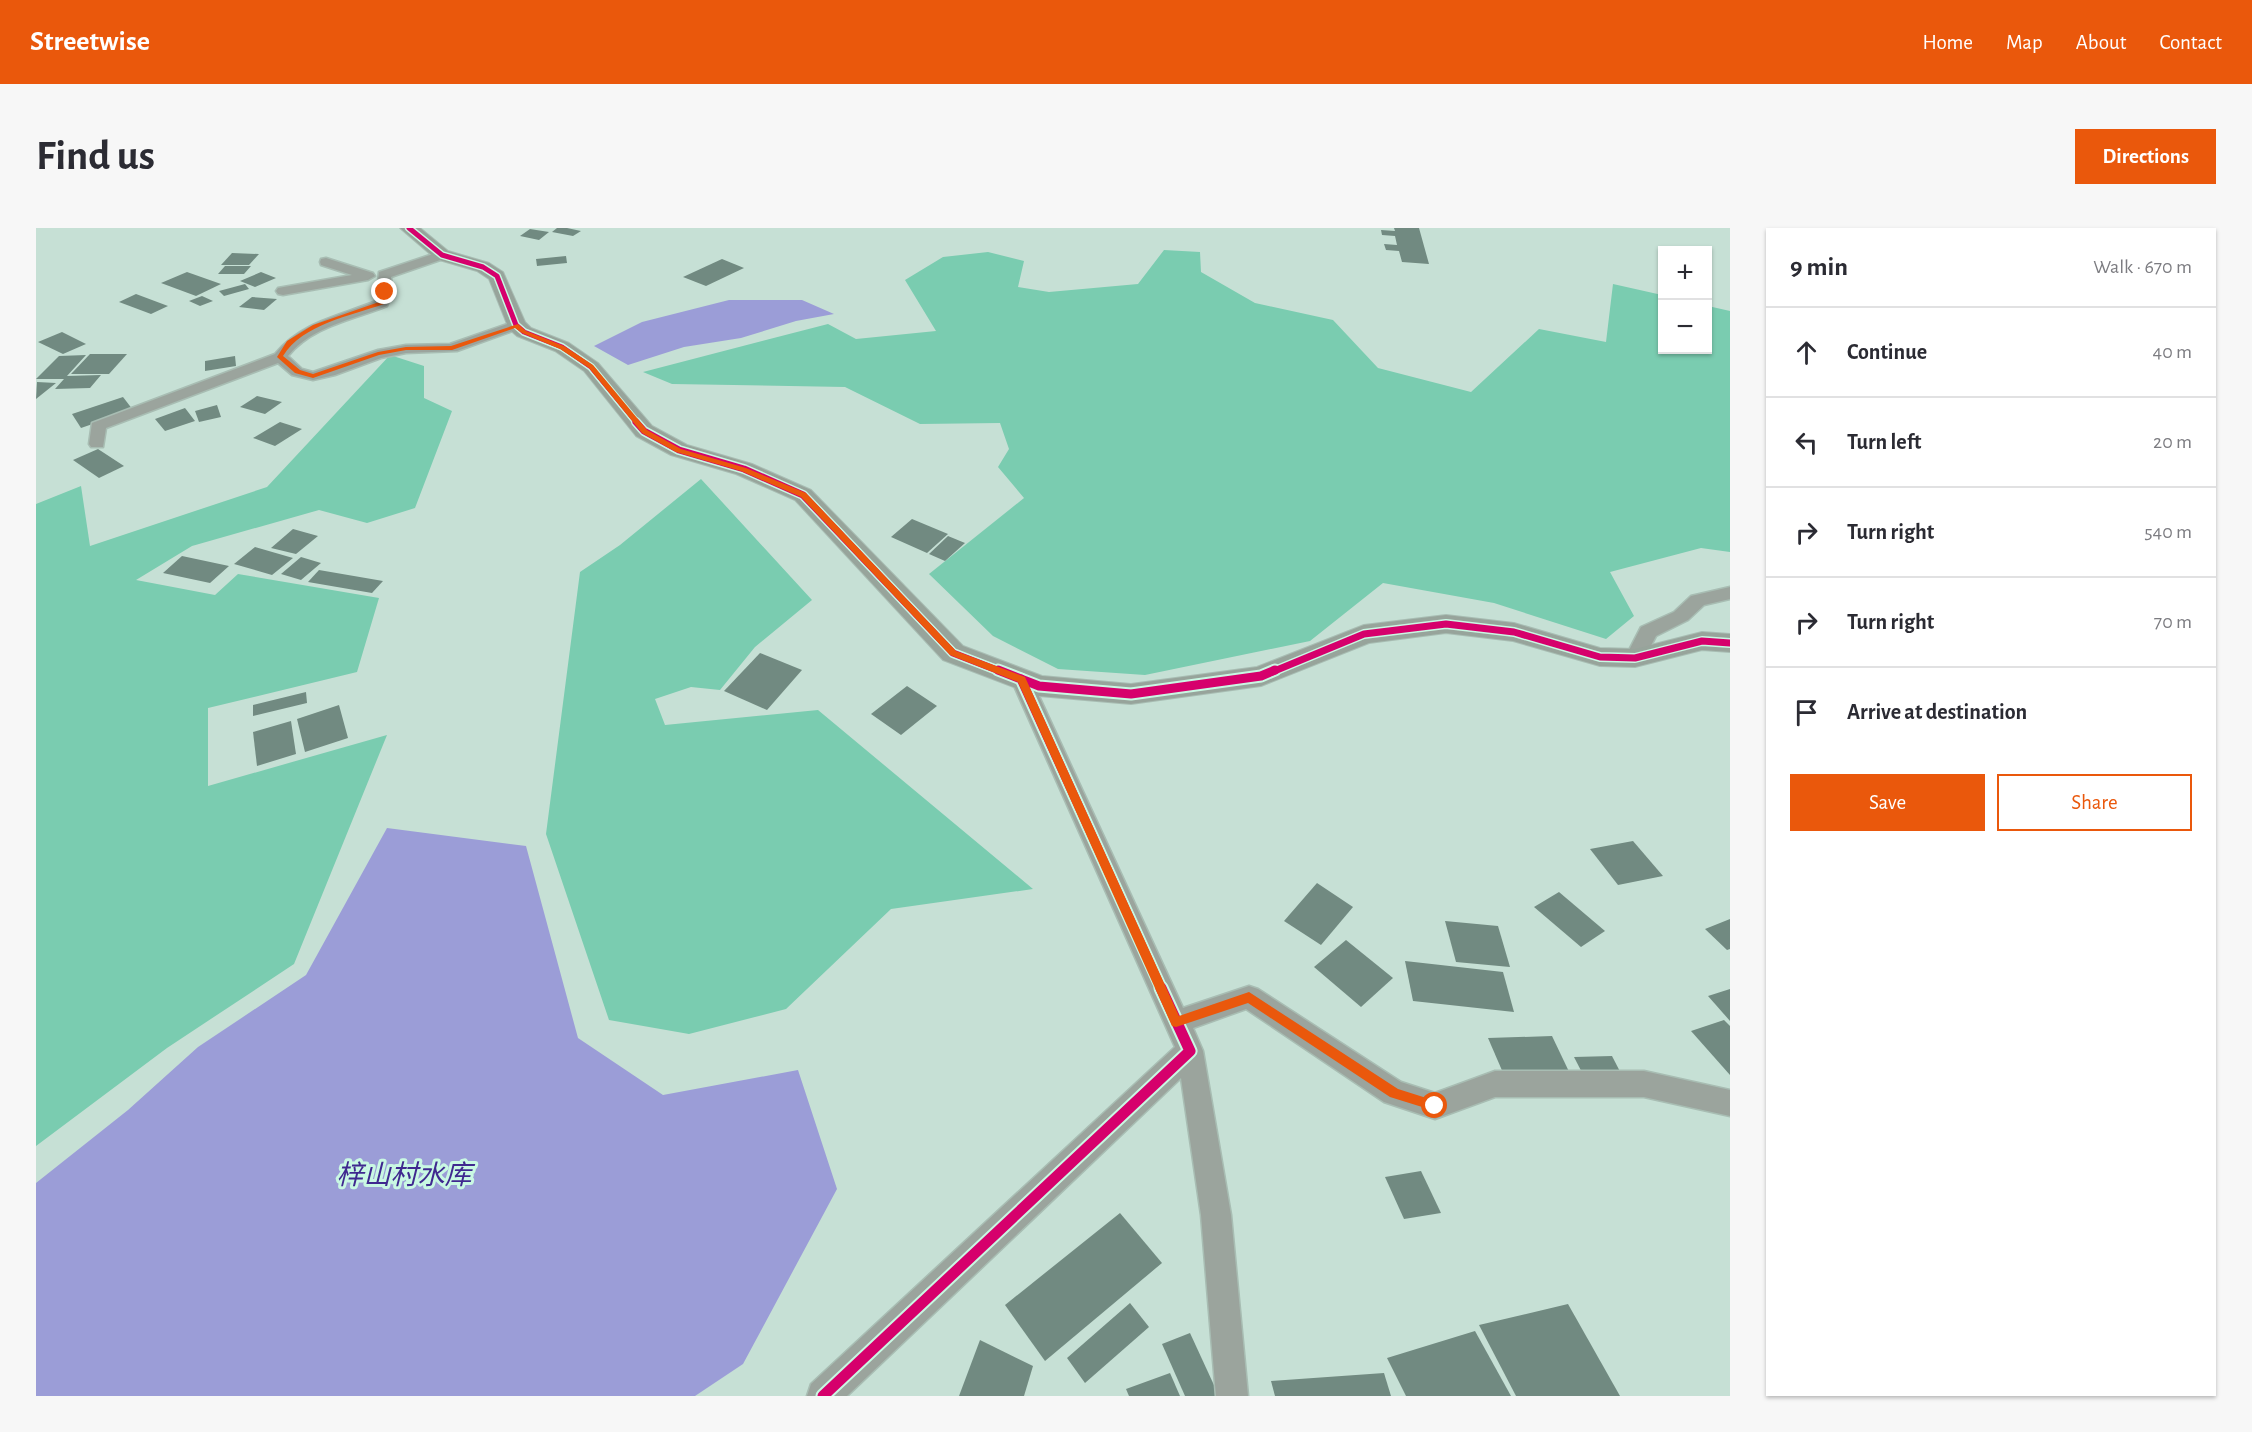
<!DOCTYPE html>
<meta charset="utf-8">
<style>
:root{--surface:#fff;--page:#f7f7f7;--text:#2b2b33;--muted:#7c7c81;--line:#e1e1e2;--accent:#ea580c}
body{margin:0;font-family:"Alegreya Sans","Noto Sans SC",sans-serif;background:var(--page);color:var(--text)}
.controls{position:absolute;right:18px;top:18px;display:grid;overflow:hidden;border-radius:0px;box-shadow:0 2px 4px #0004}
.controls button{width:54px;height:54px;display:grid;place-items:center;padding:0;border:0;border-bottom:2px solid var(--line);background:var(--surface);color:var(--text);font:30px sans-serif}
.stop{position:absolute;width:18px;height:18px;margin:-14px;border:4px solid #ea580c;border-radius:50%;background:#fff}
.stop.end{background:#ea580c;border-color:#fff;box-shadow:0 2px 6px #0008}
.list{margin:0;padding:0;list-style:none}
h2{display:flex;justify-content:space-between;align-items:center;height:78px;margin:0;padding:0 24px;font-size:26px}
h2 small{font-size:20px;font-weight:400;color:var(--muted)}
.list li{display:grid;grid-template-columns:39px 1fr auto;gap:18px;align-items:center;box-sizing:border-box;height:90px;padding:0 24px;border-top:2px solid var(--line)}
.list b{display:block;font-size:22px;white-space:nowrap}
.list em{font-size:20px;font-style:normal;color:var(--muted)}
.actions{display:flex;gap:12px;padding:18px 24px}
.actions a{flex:1;padding:14px 0;border:2px solid var(--accent);border-radius:0px;text-align:center;font-size:21px;color:var(--accent)}
.actions .main{background:var(--accent);color:#fff}
.icon{flex:none;width:33px;height:33px;fill:none;stroke:currentColor;stroke-width:2;stroke-linecap:round;stroke-linejoin:round}
.map{position:relative;flex:none;width:1694px;height:1168px;overflow:hidden;border-radius:0px}
header{display:flex;align-items:center;gap:36px;box-sizing:border-box;height:84px;padding:0 30px;background:var(--accent);color:#fff}
header strong{font-size:28px}
nav{display:flex;gap:33px;margin-inline-start:auto;font-size:21px}
.intro{display:flex;align-items:center;justify-content:space-between;box-sizing:border-box;height:144px;padding:0 36px}
h1{margin:0;font-size:42px}
.button{padding:15px 27px;border-radius:0px;background:var(--accent);color:#fff;font-size:21px;font-weight:700}
main{display:flex;gap:36px;padding:0 36px}
aside{flex:1;background:var(--surface);border-radius:0px;box-shadow:0 2px 4px #0004}
.map>svg:first-child{display:block}
.forest{fill:#7accb0}
.water{fill:#9b9dd7}
.building{fill:#718a81}
.lines{fill:none;stroke-linecap:round;stroke-linejoin:round}
.street-casing{stroke:#a8bdb3;stroke-width:3}
.secondary-casing{stroke:#a8bdb3;stroke-width:2}
.street{fill:#9ba49d;fill-rule:evenodd}
.secondary{fill:#97a49b;fill-rule:evenodd}
.cycleway-far3-casing{stroke:#c9f8e3;stroke-width:8}
.cycleway-far2-casing{stroke:#c9f8e3;stroke-width:10}
.cycleway-far1-casing{stroke:#c9f8e3;stroke-width:13}
.cycleway-casing{stroke:#c9f8e3;stroke-width:15}
.cycleway-far3{stroke:#d6006c;stroke-width:5}
.cycleway-far2{stroke:#d6006c;stroke-width:7}
.cycleway-far1{stroke:#d6006c;stroke-width:9}
.cycleway{stroke:#d6006c;stroke-width:11}
.route{fill:#ea580c}
.labels{text-anchor:middle;dominant-baseline:central;stroke-width:6;stroke-linejoin:round;paint-order:stroke}
.near-water-label{font-size:27px;font-style:italic;fill:#3f288f;stroke:#c9f8e3}
</style>
<header>
<strong>Streetwise</strong>
<nav><a>Home</a><a>Map</a><a>About</a><a>Contact</a></nav>
</header>
<div class="intro"><h1>Find us</h1><a class="button">Directions</a></div>
<main>
<div class="map">
<svg width="1694" height="1168" viewBox="0 0 1694 1168">
<rect width="100%" height="100%" fill="#c6e0d5"/>
<g class="forest">
<path d="M 1128,22 L 1164,24 L 1165,44 L 1219,75 L 1297,92 L 1342,140 L 1435,164 L 1503,101 L 1570,114 L 1577,56 L 1626,67 L 1626,122 L 1672,122 L 1672,78 L 1694,83 L 1694,324 L 1665,320 L 1574,344 L 1598,388 L 1570,411 L 1458,375 L 1347,355 L 1274,413 L 1109,447 L 1022,441 L 957,408 L 893,346 L 988,270 L 962,239 L 973,221 L 964,195 L 884,196 L 809,159 L 636,156 L 607,144 L 792,96 L 820,111 L 900,103 L 869,52 L 907,29 L 952,24 L 988,33 L 982,59 L 1013,64 L 1102,56 Z"/>
<path d="M 354,127 L 388,138 L 388,170 L 416,183 L 379,280 L 331,295 L 283,282 L 156,318 L 100,352 L 179,367 L 202,346 L 343,370 L 321,444 L 172,480 L 172,558 L 351,507 L 258,736 L 131,820 L 0,918 L 0,276 L 45,258 L 54,318 L 231,259 Z"/>
<path d="M 665,251 L 776,372 L 719,419 L 684,462 L 655,459 L 619,471 L 629,497 L 782,482 L 997,661 L 855,681 L 750,781 L 653,806 L 573,792 L 510,606 L 544,344 L 584,317 Z"/>
</g>
<g class="water">
<path d="M 693,72 L 766,72 L 798,86 L 760,93 L 705,110 L 648,119 L 592,137 L 558,118 L 606,94 Z"/>
<path d="M 351,600 L 490,618 L 542,810 L 627,867 L 762,842 L 801,961 L 707,1136 L 659,1168 L 0,1168 L 0,955 L 92,882 L 162,819 L 270,747 Z"/>
</g>
<g class="building">
<path d="M 521,0 L 531,0 L 545,3 L 537,8 L 516,4 Z"/>
<path d="M 1358,0 L 1383,0 L 1393,36 L 1366,34 L 1363,23 L 1350,22 L 1348,16 L 1361,17 L 1359,8 L 1346,7 L 1345,2 L 1359,3 Z"/>
<path d="M 494,1 L 513,4 L 503,12 L 484,8 Z"/>
<path d="M 196,25 L 223,26 L 213,37 L 185,37 Z"/>
<path d="M 530,28 L 531,35 L 501,38 L 500,31 Z"/>
<path d="M 686,31 L 708,40 L 670,58 L 647,49 Z"/>
<path d="M 189,38 L 215,38 L 208,46 L 182,46 Z"/>
<path d="M 151,44 L 185,56 L 160,68 L 125,55 Z"/>
<path d="M 225,44 L 240,50 L 219,59 L 204,53 Z"/>
<path d="M 209,56 L 213,61 L 188,68 L 183,63 Z"/>
<path d="M 100,66 L 132,78 L 115,86 L 83,74 Z"/>
<path d="M 166,68 L 177,73 L 164,78 L 153,73 Z"/>
<path d="M 216,69 L 241,71 L 228,82 L 203,79 Z"/>
<path d="M 26,104 L 50,116 L 27,126 L 2,114 Z"/>
<path d="M 54,126 L 91,126 L 73,146 L 35,146 Z"/>
<path d="M 50,127 L 31,148 L 65,147 L 54,160 L 19,161 L 28,151 L 0,151 L 23,128 Z"/>
<path d="M 199,128 L 200,138 L 169,143 L 169,133 Z"/>
<path d="M 1,154 L 20,155 L 0,171 Z"/>
<path d="M 221,168 L 246,174 L 229,186 L 204,179 Z"/>
<path d="M 87,169 L 97,182 L 45,200 L 36,186 Z"/>
<path d="M 181,177 L 185,189 L 163,194 L 159,183 Z"/>
<path d="M 149,180 L 159,193 L 129,203 L 119,191 Z"/>
<path d="M 244,194 L 266,201 L 239,218 L 217,210 Z"/>
<path d="M 62,221 L 88,238 L 63,250 L 37,232 Z"/>
<path d="M 876,291 L 912,306 L 891,325 L 855,309 Z"/>
<path d="M 257,301 L 282,308 L 260,326 L 235,320 Z"/>
<path d="M 912,308 L 929,315 L 909,333 L 893,326 Z"/>
<path d="M 219,319 L 257,330 L 236,347 L 198,336 Z"/>
<path d="M 146,328 L 193,338 L 174,355 L 127,345 Z"/>
<path d="M 265,329 L 285,335 L 265,352 L 245,346 Z"/>
<path d="M 283,342 L 347,353 L 336,365 L 272,354 Z"/>
<path d="M 724,425 L 766,442 L 731,482 L 688,463 Z"/>
<path d="M 871,458 L 901,478 L 865,507 L 835,486 Z"/>
<path d="M 270,464 L 271,475 L 217,488 L 217,477 Z"/>
<path d="M 303,477 L 312,510 L 269,524 L 261,491 Z"/>
<path d="M 255,493 L 260,526 L 221,538 L 217,504 Z"/>
<path d="M 1597,613 L 1627,648 L 1582,657 L 1554,621 Z"/>
<path d="M 1281,655 L 1317,679 L 1285,717 L 1248,693 Z"/>
<path d="M 1523,664 L 1569,703 L 1545,719 L 1498,679 Z"/>
<path d="M 1694,691 L 1694,721 L 1691,722 L 1669,701 Z"/>
<path d="M 1409,693 L 1462,698 L 1474,739 L 1420,734 Z"/>
<path d="M 1310,712 L 1357,750 L 1325,779 L 1278,739 Z"/>
<path d="M 1369,733 L 1467,744 L 1478,784 L 1377,773 Z"/>
<path d="M 1694,761 L 1694,793 L 1672,768 Z"/>
<path d="M 1688,792 L 1694,798 L 1694,847 L 1655,803 Z"/>
<path d="M 1516,808 L 1537,852 L 1471,854 L 1452,810 Z"/>
<path d="M 1576,828 L 1593,861 L 1555,862 L 1538,829 Z"/>
<path d="M 1385,943 L 1405,985 L 1368,991 L 1349,949 Z"/>
<path d="M 1084,985 L 1126,1035 L 1009,1133 L 969,1077 Z"/>
<path d="M 1094,1075 L 1113,1099 L 1049,1155 L 1031,1130 Z"/>
<path d="M 1532,1076 L 1584,1168 L 1480,1168 L 1443,1097 Z"/>
<path d="M 1439,1103 L 1475,1168 L 1370,1168 L 1351,1130 Z"/>
<path d="M 1154,1105 L 1183,1168 L 1149,1168 L 1126,1116 Z"/>
<path d="M 944,1112 L 997,1138 L 988,1168 L 923,1168 Z"/>
<path d="M 1134,1145 L 1144,1168 L 1093,1168 L 1090,1161 Z"/>
<path d="M 1348,1145 L 1355,1168 L 1239,1168 L 1235,1153 Z"/>
</g>
<g class="lines">
<g class="street-casing">
<g id="street">
<path d="M 406,23 L 410,24 L 412,27 L 410,30 L 355,49 L 356,65 L 351,78 C 317,92 276,98 252,128 L 266,141 L 277,144 L 342,122 L 370,117 L 414,116 L 480,93 L 487,97 L 485,100 L 421,123 L 370,125 L 345,130 L 299,147 L 277,152 L 256,147 L 242,135 L 70,200 L 67,219 L 55,219 L 53,216 L 56,195 L 239,126 C 265,94 303,88 340,73 L 343,44 Z"/>
<path d="M 290,30 L 337,45 L 339,48 L 332,52 L 247,67 L 242,66 L 240,63 L 242,60 L 316,47 L 285,37 L 284,34 L 285,31 Z"/>
<path d="M 1694,359 L 1694,371 L 1668,377 L 1652,392 L 1620,408 L 1606,435 L 1599,437 L 1592,435 L 1589,430 L 1605,399 L 1638,384 L 1655,368 Z"/>
<path d="M 985,444 L 992,446 L 995,451 L 1147,780 L 1213,758 L 1222,761 L 1365,854 L 1399,865 L 1459,843 L 1608,843 L 1694,862 L 1694,888 L 1608,869 L 1459,869 L 1399,891 L 1348,874 L 1210,781 L 1157,800 L 1167,823 L 1195,987 L 1212,1168 L 1180,1168 L 1165,987 L 1145,850 L 811,1168 L 771,1168 L 775,1156 L 1139,819 L 975,451 L 978,446 Z"/>
</g>
</g>
<g class="secondary-casing">
<path id="secondary" d="M 364,0 L 384,0 L 412,23 L 453,35 L 467,44 L 489,94 L 495,100 L 533,115 L 562,135 L 616,198 L 651,217 L 716,236 L 775,262 L 927,418 L 1006,448 L 1095,456 L 1221,439 L 1328,397 L 1410,387 L 1478,395 L 1564,420 L 1599,421 L 1666,404 L 1694,406 L 1694,424 L 1666,422 L 1599,439 L 1564,438 L 1477,413 L 1410,405 L 1333,415 L 1225,458 L 1095,476 L 1003,468 L 993,465 L 907,432 L 759,272 L 700,246 L 635,227 L 600,208 L 548,143 L 519,123 L 481,108 L 473,101 L 453,51 L 441,43 L 400,31 Z"/>
</g>
<use href="#street" class="street"/>
<use href="#secondary" class="secondary"/>
<g class="cycleway-far3-casing">
<path id="cycleway-far3" d="M 373,0 L 406,27 L 447,39 L 461,48 L 480,97 L 488,104 L 526,119 L 555,139 L 601,195"/>
</g>
<g class="cycleway-far2-casing">
<g id="cycleway-far2">
<path d="M 600,194 L 608,203 L 643,222 L 708,241 L 767,267 L 917,425 L 966,444"/>
<path d="M 1236,444 L 1328,406 L 1410,396 L 1478,404 L 1564,429 L 1599,430 L 1666,413 L 1694,415"/>
</g>
</g>
<g class="cycleway-far1-casing">
<g id="cycleway-far1">
<path d="M 962,442 L 1003,458 L 1095,466 L 1225,448 L 1239,442"/>
<path d="M 985,451 L 1126,762"/>
</g>
</g>
<g class="cycleway-casing">
<path id="cycleway" d="M 787,1168 L 1154,823 L 1125,760"/>
</g>
<use href="#cycleway-far3" class="cycleway-far3"/>
<use href="#cycleway-far2" class="cycleway-far2"/>
<use href="#cycleway-far1" class="cycleway-far1"/>
<use href="#cycleway" class="cycleway"/>
</g>
<path class="route" d="M 347,63 L 352,64 L 348,76 C 314,88 267,96 247,128 L 264,142 L 277,146 L 342,124 L 370,119 L 415,118 L 482,96 L 490,103 L 528,118 L 557,137 L 611,202 L 645,221 L 710,240 L 770,265 L 920,423 L 989,449 L 1143,788 L 1213,764 L 1362,861 L 1403,874 L 1403,882 L 1399,883 L 1354,869 L 1212,775 L 1140,799 L 1136,798 L 982,454 L 914,427 L 765,269 L 705,243 L 640,224 L 606,205 L 553,140 L 524,121 L 486,105 L 479,100 L 416,122 L 370,122 L 343,127 L 277,150 L 259,145 L 241,129 L 251,113 L 277,97 L 343,74 Z"/>
<g class="labels">
<g class="near-water-label">
<text x="368" y="947">梓山村水库</text>
</g>
</g>
</svg>
<div class="controls">
<button>+</button>
<button>−</button>
</div>
<div class="stop" style="left:1399px;top:878px"></div>
<div class="stop end" style="left:349px;top:64px"></div>
</div>
<aside>
<h2>9 min<small>Walk · 670 m</small></h2>
<ul class="list">
<li><svg class="icon" aria-label="ahead" viewBox="0 0 24 24"><path d="M12 20V5M6 11l6-6 6 6"/></svg><div><b>Continue</b></div><em>40 m</em></li>
<li><svg class="icon" aria-label="left" viewBox="0 0 24 24"><path d="M17 20v-9H6M10 6l-5 5 5 5"/></svg><div><b>Turn left</b></div><em>20 m</em></li>
<li><svg class="icon" aria-label="right" viewBox="0 0 24 24"><path d="M7 20v-9h11M14 6l5 5-5 5"/></svg><div><b>Turn right</b></div><em>540 m</em></li>
<li><svg class="icon" aria-label="right" viewBox="0 0 24 24"><path d="M7 20v-9h11M14 6l5 5-5 5"/></svg><div><b>Turn right</b></div><em>70 m</em></li>
<li><svg class="icon" aria-label="arrive" viewBox="0 0 24 24"><path d="M6 21V4h12l-3 4 3 4H6"/></svg><div><b>Arrive at destination</b></div></li>
</ul>
<div class="actions"><a class="main">Save</a><a>Share</a></div>
</aside>
</main>
